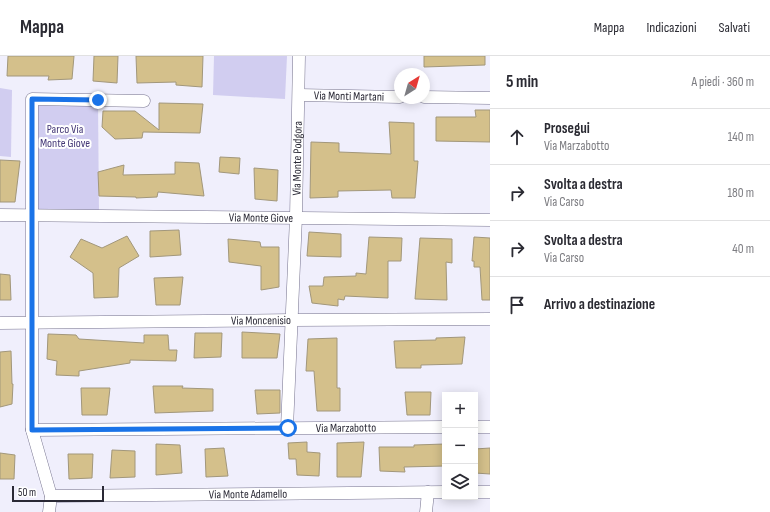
<!DOCTYPE html>
<html lang="it">
<meta charset="utf-8">
<style>
:root{--surface:#fff;--page:#f7f7f7;--text:#2b2b33;--muted:#7c7c81;--line:#e1e1e2}
body{margin:0;font-family:"Sofia Sans Condensed",sans-serif;background:var(--page);color:var(--text)}
.controls{position:absolute;right:12px;bottom:12px;display:grid;overflow:hidden;border-radius:0px;box-shadow:0 2px 10px #0003}
.controls button{width:36px;height:36px;display:grid;place-items:center;padding:0;border:0;border-bottom:1px solid var(--line);background:var(--surface);color:var(--text);font:20px sans-serif}
.compass{position:absolute;left:394px;top:12px;width:36px;height:36px;border-radius:50%;background:var(--surface);box-shadow:0 2px 10px #0003;rotate:37deg}
.scale{position:absolute;left:12px;bottom:10px;width:92px;box-sizing:border-box;padding-left:4px;border:2px solid #2a2935;border-top:0;font-size:11px;line-height:14px;white-space:nowrap;color:#2a2935;-webkit-text-stroke:3px #fff;paint-order:stroke}
.stop{position:absolute;width:12px;height:12px;margin:-9px;border:3px solid #1a73e8;border-radius:50%;background:#fff}
.stop.end{background:#1a73e8;border-color:#fff;box-shadow:0 1px 4px #0008}
.list{margin:0;padding:0;list-style:none}
h2{display:flex;justify-content:space-between;align-items:center;height:52px;margin:0;padding:0 16px;font-size:17px}
h2 small{font-size:13px;font-weight:400;color:var(--muted)}
.list li{display:grid;grid-template-columns:26px 1fr auto;gap:12px;align-items:center;box-sizing:border-box;height:56px;padding:0 16px;border-top:1px solid var(--line)}
.list b{display:block;font-size:15px;white-space:nowrap}
.list p{margin:0;font-size:13px;white-space:nowrap;color:var(--muted)}
.list em{font-size:13px;font-style:normal;color:var(--muted)}
.icon{flex:none;width:22px;height:22px;fill:none;stroke:currentColor;stroke-width:2;stroke-linecap:round;stroke-linejoin:round}
.map{position:relative;flex:none;width:490px;height:456px;overflow:hidden}
header{display:flex;align-items:center;gap:24px;box-sizing:border-box;height:56px;padding:0 20px;background:var(--surface);border-bottom:1px solid var(--line)}
header strong{font-size:19px}
nav{display:flex;gap:22px;margin-inline-start:auto;font-size:14px}
main{display:flex}
aside{flex:1;background:var(--surface)}
.map>svg:first-child{display:block}
.green{fill:#d1cdf0}
.building{fill:#d4c08b;stroke:#a2977b}
.lines{fill:none;stroke-linecap:round;stroke-linejoin:round}
.minor-casing{stroke:#76738e;stroke-width:13}
.minor{stroke:#fff;stroke-width:12}
.route{stroke:#1a73e8;stroke-width:5}
.labels{text-anchor:middle;dominant-baseline:central;stroke-width:4;stroke-linejoin:round;paint-order:stroke}
.street-label{font-size:12px;fill:#2a2935;stroke:#fff}
.park-label{font-size:12px;fill:#433776;stroke:#fff}
</style>
<header>
<strong>Mappa</strong>
<nav><a>Mappa</a><a>Indicazioni</a><a>Salvati</a></nav>
</header>
<main>
<div class="map">
<svg width="490" height="456" viewBox="0 0 490 456">
<rect width="100%" height="100%" fill="#f0effc"/>
<g class="green">
<path d="M 214,0 L 287,0 L 285,43 L 213,39 Z"/>
<path d="M 0,32 L 12,34 L 11,101 L 0,100 Z"/>
<path d="M 32,43 L 98,44 L 99,159 L 32,159 Z"/>
</g>
<g class="building">
<path d="M 8,0 L 74,0 L 72,23 L 48,24 L 49,20 L 7,20 Z"/>
<path d="M 94,0 L 118,0 L 117,27 L 93,25 Z"/>
<path d="M 136,0 L 203,0 L 202,31 L 176,29 L 176,26 L 137,27 Z"/>
<path d="M 424,0 L 485,0 L 485,9 L 424,11 Z"/>
<path d="M 159,47 L 203,48 L 200,77 L 143,76 L 142,82 L 115,83 L 102,71 L 103,55 L 135,55 L 159,74 Z"/>
<path d="M 475,54 L 490,54 L 490,86 L 436,85 L 436,61 L 476,61 Z"/>
<path d="M 389,66 L 414,67 L 414,105 L 418,105 L 415,142 L 392,142 L 391,134 L 338,135 L 338,141 L 310,142 L 311,86 L 339,87 L 339,96 L 391,98 Z"/>
<path d="M 220,101 L 240,102 L 239,118 L 219,116 Z"/>
<path d="M 0,104 L 20,105 L 15,146 L 0,146 Z"/>
<path d="M 175,106 L 199,107 L 204,140 L 158,136 L 157,141 L 136,142 L 136,141 L 99,140 L 98,116 L 124,109 L 123,119 L 175,118 Z"/>
<path d="M 254,112 L 278,114 L 277,145 L 255,143 Z"/>
<path d="M 179,174 L 181,199 L 150,201 L 150,175 Z"/>
<path d="M 309,176 L 341,178 L 341,201 L 307,200 Z"/>
<path d="M 127,180 L 139,200 L 119,212 L 118,241 L 94,242 L 93,217 L 70,201 L 81,183 L 102,192 Z"/>
<path d="M 369,181 L 402,182 L 401,205 L 388,205 L 388,242 L 345,240 L 344,244 L 338,243 L 338,250 L 312,247 L 309,230 L 323,230 L 324,221 L 356,220 L 356,217 L 366,218 Z"/>
<path d="M 474,181 L 490,182 L 490,244 L 482,244 L 480,211 L 474,211 L 474,205 L 472,205 Z"/>
<path d="M 420,182 L 452,183 L 452,207 L 446,206 L 447,244 L 415,243 Z"/>
<path d="M 228,183 L 260,186 L 261,191 L 279,191 L 279,231 L 261,234 L 261,210 L 229,206 Z"/>
<path d="M 0,218 L 10,219 L 11,244 L 0,244 Z"/>
<path d="M 183,221 L 180,249 L 156,249 L 154,222 Z"/>
<path d="M 242,276 L 280,278 L 277,302 L 242,302 Z"/>
<path d="M 195,277 L 222,277 L 221,301 L 194,302 Z"/>
<path d="M 48,278 L 76,279 L 79,283 L 144,287 L 144,279 L 168,279 L 169,294 L 177,294 L 176,305 L 130,304 L 130,307 L 79,315 L 79,320 L 56,319 L 57,305 L 47,303 Z"/>
<path d="M 465,281 L 462,308 L 421,309 L 421,312 L 396,312 L 394,285 L 436,284 L 436,282 Z"/>
<path d="M 337,282 L 337,332 L 340,332 L 340,355 L 317,355 L 314,315 L 306,315 L 308,283 Z"/>
<path d="M 11,295 L 12,328 L 13,328 L 12,348 L 0,351 L 0,296 Z"/>
<path d="M 153,330 L 183,330 L 182,332 L 213,333 L 213,355 L 155,357 Z"/>
<path d="M 81,332 L 110,332 L 107,359 L 82,359 Z"/>
<path d="M 255,334 L 280,334 L 280,357 L 257,358 Z"/>
<path d="M 405,336 L 431,336 L 430,359 L 407,359 Z"/>
<path d="M 307,386 L 307,396 L 320,397 L 319,420 L 297,419 L 296,403 L 289,403 L 288,387 Z"/>
<path d="M 364,386 L 361,421 L 337,421 L 337,387 Z"/>
<path d="M 156,388 L 180,389 L 182,417 L 156,419 Z"/>
<path d="M 445,388 L 445,410 L 404,411 L 405,416 L 380,415 L 379,391 L 414,391 L 414,389 Z"/>
<path d="M 224,392 L 228,420 L 206,421 L 205,393 Z"/>
<path d="M 490,392 L 490,418 L 475,417 L 475,393 Z"/>
<path d="M 112,394 L 135,395 L 135,421 L 110,422 Z"/>
<path d="M 0,397 L 15,399 L 14,423 L 0,423 Z"/>
<path d="M 68,398 L 93,398 L 92,422 L 69,423 Z"/>
</g>
<g class="lines">
<g class="minor-casing">
<g id="minor">
<path id="s1" d="M 299,39 L 400,41"/>
<path d="M 424,41 L 490,42"/>
<path id="s2" d="M 0,159 L 490,164"/>
<path id="s3" d="M 0,267 L 293,264 L 490,263"/>
<path d="M 475,371 L 490,371"/>
<path id="s4" d="M 287,372 L 296,161 L 299,0"/>
<path id="s5" d="M 32,374 L 445,371"/>
<path d="M 475,436 L 490,436"/>
<path id="s6" d="M 51,440 L 445,436"/>
<path d="M 49,456 L 51,440 L 32,374 L 32,43 L 144,45"/>
<path d="M 426,456 L 428,436"/>
</g>
</g>
<use href="#minor" class="minor"/>
</g>
<g class="lines">
<path class="route" d="M 98,44 L 32,43 L 32,374 L 288,372"/>
</g>
<g class="labels">
<g class="street-label">
<text stroke="none"><textPath href="#s1" startOffset="50">Via Monti Martani</textPath></text>
<text stroke="none"><textPath href="#s4" startOffset="270">Via Monte Podgora</textPath></text>
<text stroke="none"><textPath href="#s2" startOffset="261">Via Monte Giove</textPath></text>
<text stroke="none"><textPath href="#s3" startOffset="261">Via Moncenisio</textPath></text>
<text stroke="none"><textPath href="#s5" startOffset="314">Via Marzabotto</textPath></text>
<text stroke="none"><textPath href="#s6" startOffset="197">Via Monte Adamello</textPath></text>
</g>
<g class="park-label">
<text x="65" y="73">Parco Via<tspan x="65" dy="14">Monte Giove</tspan></text>
</g>
</g>
</svg>
<div class="controls">
<button>+</button>
<button>−</button>
<button><svg class="icon" aria-label="layers" viewBox="0 0 24 24"><path d="M12 4l9 5-9 5-9-5zM3 14l9 5 9-5"/></svg></button>
</div>
<svg class="compass" viewBox="-18 -18 36 36"><path d="M0-13l5 13h-10z" fill="#e53935"/><path d="M0 13l5-13h-10z" fill="#7c7c81"/></svg>
<div class="scale">50 m</div>
<div class="stop" style="left:288px;top:372px"></div>
<div class="stop end" style="left:98px;top:44px"></div>
</div>
<aside>
<h2>5 min<small>A piedi · 360 m</small></h2>
<ul class="list">
<li><svg class="icon" aria-label="ahead" viewBox="0 0 24 24"><path d="M12 20V5M6 11l6-6 6 6"/></svg><div><b>Prosegui</b><p>Via Marzabotto</p></div><em>140 m</em></li>
<li><svg class="icon" aria-label="right" viewBox="0 0 24 24"><path d="M7 20v-9h11M14 6l5 5-5 5"/></svg><div><b>Svolta a destra</b><p>Via Carso</p></div><em>180 m</em></li>
<li><svg class="icon" aria-label="right" viewBox="0 0 24 24"><path d="M7 20v-9h11M14 6l5 5-5 5"/></svg><div><b>Svolta a destra</b><p>Via Carso</p></div><em>40 m</em></li>
<li><svg class="icon" aria-label="arrive" viewBox="0 0 24 24"><path d="M6 21V4h12l-3 4 3 4H6"/></svg><div><b>Arrivo a destinazione</b></div></li>
</ul>
</aside>
</main>
